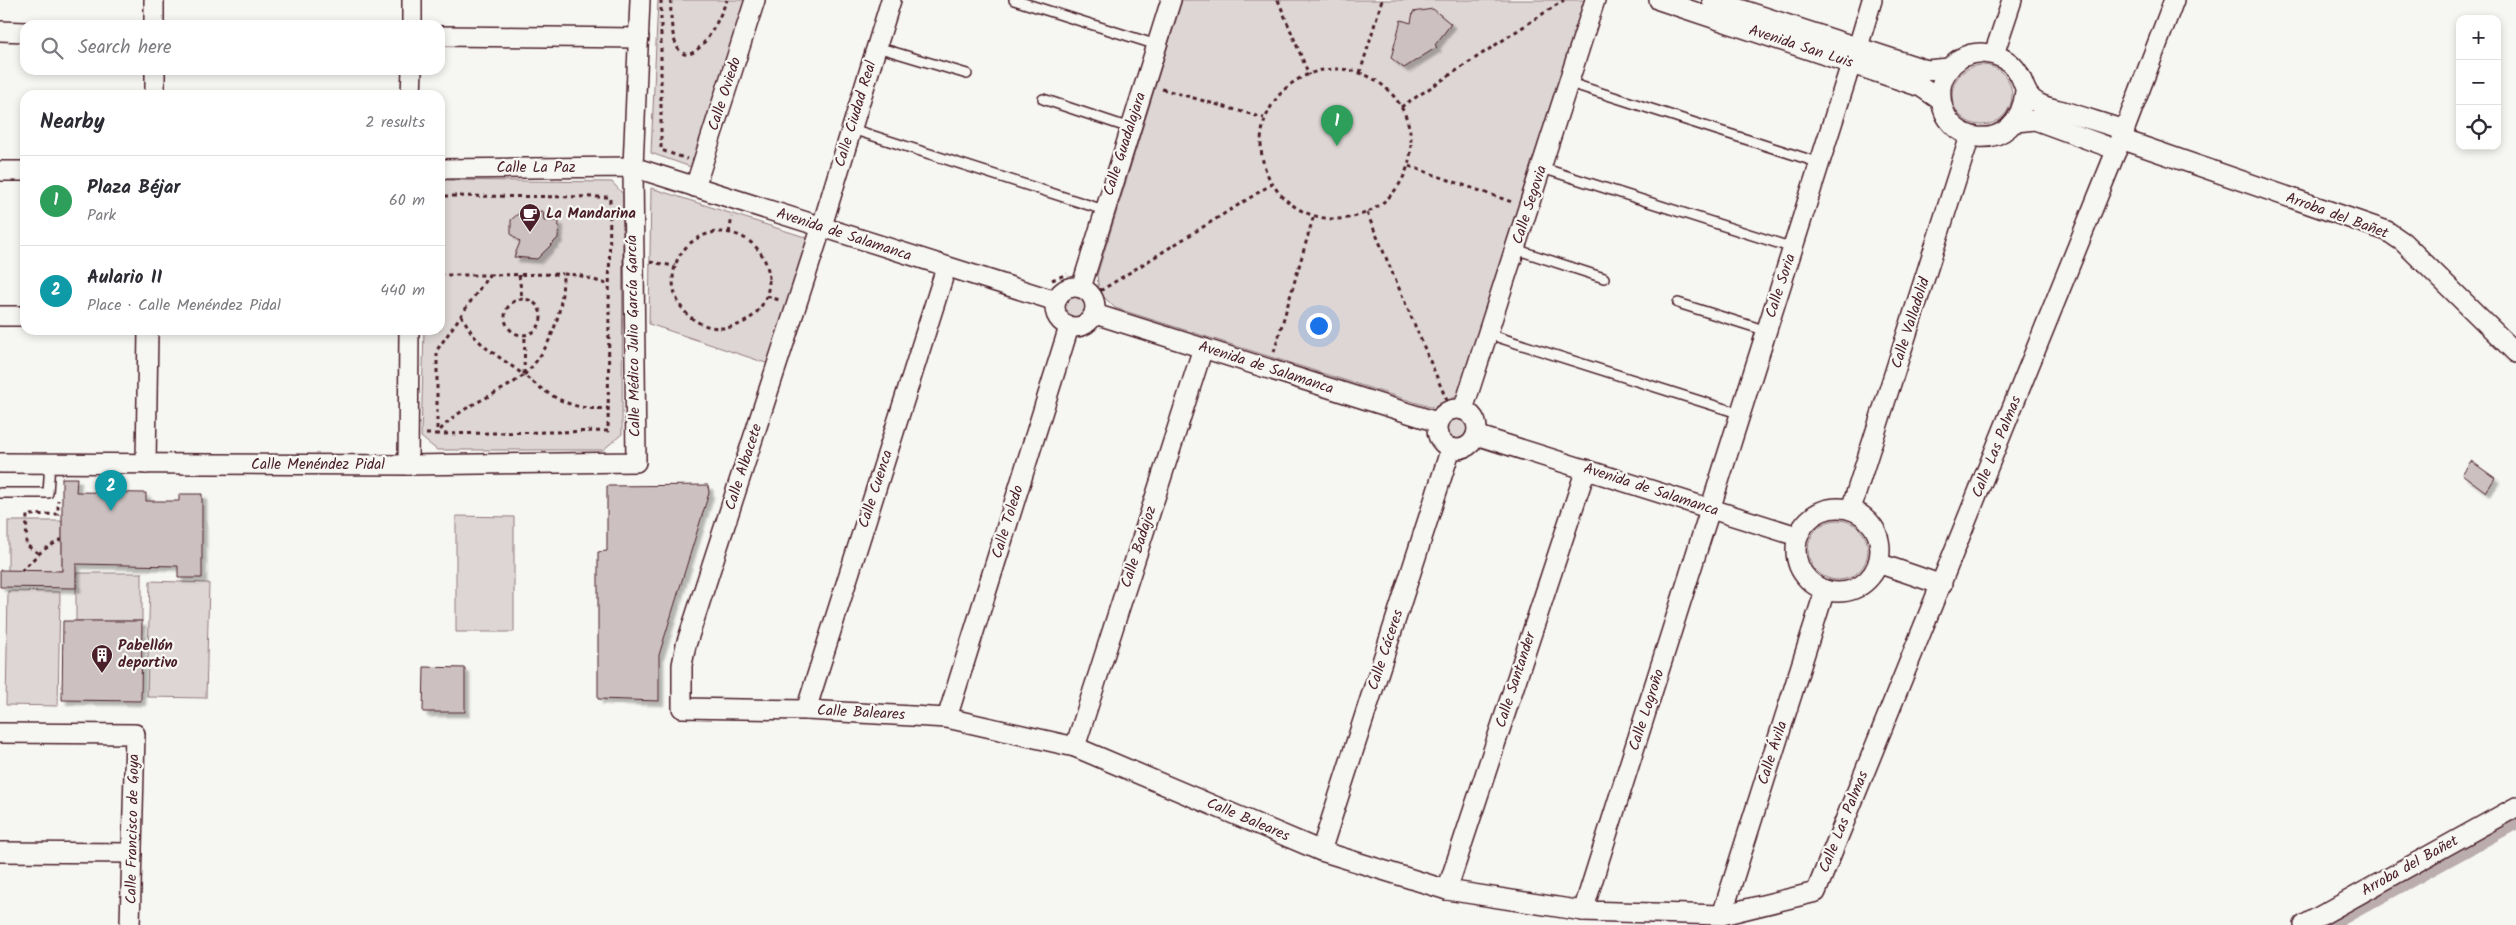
<!DOCTYPE html>
<meta charset="utf-8">
<style>
:root{--surface:#fff;--page:#f7f7f7;--text:#2b2b33;--muted:#7c7c81;--line:#e1e1e2;--accent:#4a1f2b}
body{margin:0;font-family:Kalam,sans-serif;background:var(--page);color:var(--text)}
.controls{position:absolute;right:15px;top:15px;display:grid;overflow:hidden;border-radius:10px;box-shadow:0 2px 8px #0003}
.controls button{width:45px;height:45px;display:grid;place-items:center;padding:0;border:0;border-bottom:1px solid var(--line);background:var(--surface);color:var(--text);font:25px sans-serif}
.you{position:absolute;left:1318px;top:325px;width:18px;height:18px;margin:-12px;border:4px solid #fff;border-radius:50%;background:#1a73e8;box-shadow:0 0 0 8px #1a73e833}
.badge{display:grid;place-items:center;width:32px;height:32px;border-radius:50%;background:var(--accent);color:#fff;font-size:16px;font-weight:700}
.pin{position:absolute;translate:-50% -41px;filter:drop-shadow(0 1px 2px #0008)}
.pin::after{content:'';position:absolute;top:26px;width:18px;height:15px;background:inherit;clip-path:polygon(0 0,100% 0,50% 100%)}
.list{margin:0;padding:0;list-style:none}
h2{display:flex;justify-content:space-between;align-items:center;height:65px;margin:0;padding:0 20px;font-size:21px}
h2 small{font-size:16px;font-weight:400;color:var(--muted)}
.list li{display:grid;grid-template-columns:32px 1fr auto;gap:15px;align-items:center;box-sizing:border-box;height:90px;padding:0 20px;border-top:1px solid var(--line)}
.list b{display:block;font-size:19px;white-space:nowrap}
.list p{margin:0;font-size:16px;white-space:nowrap;color:var(--muted)}
.list em{font-size:16px;font-style:normal;color:var(--muted)}
.icon{flex:none;width:28px;height:28px;fill:none;stroke:currentColor;stroke-width:2;stroke-linecap:round;stroke-linejoin:round}
.map{position:relative;flex:none;width:2516px;height:925px;overflow:hidden}
.search{position:absolute;background:var(--surface);box-shadow:0 2px 8px #0003;left:20px;top:20px;width:425px;height:55px;display:flex;align-items:center;gap:12px;box-sizing:border-box;padding:0 18px;border-radius:15px;color:var(--muted);font-size:19px}
.panel{position:absolute;background:var(--surface);box-shadow:0 2px 8px #0003;left:20px;top:90px;width:425px;height:245px;border-radius:15px}
.map>svg:first-child{display:block}
.green{fill:#ddd6d5;stroke:#947a80}
.lines{fill:none;stroke-linecap:round;stroke-linejoin:round}
.canal{stroke:#bbadae;stroke-width:20}
.building{fill:#ccc1c0;stroke:#4a1f2b;filter:url(#shadow)}
.service-casing{stroke:#4a1f2b;stroke-width:12}
.minor-casing{stroke:#4a1f2b;stroke-width:22}
.path{stroke:#4a1f2b;stroke-width:3;stroke-dasharray:4 4;stroke-linecap:butt}
.service{stroke:#f6f6f2;stroke-width:9}
.minor{stroke:#f6f6f2;stroke-width:19}
.labels{text-anchor:middle;dominant-baseline:central;stroke-width:4.5;stroke-linejoin:round;paint-order:stroke}
.street-label{font-size:15px;fill:#4a1f2b;stroke:#f6f6f2}
.poi-label{font-size:15px;font-weight:bold;fill:#4a1f2b;stroke:#f6f6f2;text-anchor:start}
</style>
<div class="map">
<svg width="2516" height="925" viewBox="0 0 2516 925">
<defs>
<filter id="shadow"><feDropShadow dx="4.5" dy="4.5" stdDeviation="1" flood-color="#0004"/></filter>
</defs>
<rect width="100%" height="100%" fill="#f6f6f2"/>
<filter id="ink" filterUnits="userSpaceOnUse"><feTurbulence type="fractalNoise" baseFrequency=".02" numOctaves="2"/><feDisplacementMap in="SourceGraphic" scale="10" xChannelSelector="R" yChannelSelector="G"/><feConvolveMatrix kernelMatrix="1 2 1 2 8 2 1 2 1" color-interpolation-filters="sRGB"/></filter>
<g filter="url(#ink)">
<g class="green">
<path d="M 658,0 L 746,0 L 691,167 L 651,153 Z"/>
<path d="M 1182,0 L 1584,0 L 1459,392 L 1448,404 L 1430,407 L 1115,308 L 1099,292 L 1097,275 Z"/>
<circle cx="1982" cy="95" r="30"/>
<path d="M 440,180 L 612,182 L 623,194 L 622,434 L 603,450 L 437,450 L 421,437 L 424,330 L 440,330 Z"/>
<path d="M 651,188 L 811,239 L 769,364 L 649,324 Z"/>
<circle cx="1075" cy="308" r="14"/>
<circle cx="1457" cy="429" r="14"/>
<path d="M 456,516 L 514,517 L 514,632 L 456,632 Z"/>
<circle cx="1838" cy="550" r="30"/>
<rect x="8" y="521" width="54" height="50"/>
<rect x="76" y="573" width="66" height="48"/>
<path d="M 150,581 L 209,583 L 206,698 L 147,697 Z"/>
<path d="M 8,591 L 60,592 L 58,706 L 6,705 Z"/>
</g>
<g class="lines">
<path class="canal" d="M 2323,925 L 2516,819"/>
</g>
<g class="building">
<path d="M 1433,9 L 1451,24 L 1435,45 L 1437,47 L 1404,68 L 1391,58 L 1401,20 L 1411,23 L 1413,12 Z"/>
<path d="M 543,211 L 544,221 L 559,221 L 558,238 L 537,259 L 514,257 L 520,242 L 511,234 L 511,220 L 519,213 Z"/>
<path d="M 2471,461 L 2495,478 L 2486,492 L 2462,474 Z"/>
<path d="M 62,478 L 77,478 L 76,492 L 146,493 L 146,501 L 179,501 L 179,494 L 202,494 L 202,578 L 178,578 L 178,566 L 76,564 L 76,588 L 0,587 L 0,570 L 62,571 Z"/>
<path d="M 708,485 L 709,493 L 659,655 L 659,701 L 598,699 L 598,552 L 607,551 L 607,486 Z"/>
<path d="M 63,621 L 142,621 L 141,701 L 62,700 Z"/>
<path d="M 424,667 L 465,668 L 465,712 L 423,712 Z"/>
</g>
<g class="lines">
<g class="service-casing">
<g id="service">
<path d="M 1014,0 L 1157,45"/>
<path d="M 877,47 L 967,74"/>
<path d="M 1570,83 L 1820,163"/>
<path d="M 1043,99 L 1130,128"/>
<path d="M 852,129 L 1104,210"/>
<path d="M 1542,168 L 1793,248"/>
<path d="M 1515,249 L 1604,278"/>
<path d="M 1678,303 L 1767,331"/>
<path d="M 1488,334 L 1741,414"/>
<path d="M 0,493 L 48,493 L 50,463"/>
</g>
</g>
<g class="minor-casing">
<g id="minor">
<path d="M 154,0 L 154,25"/>
<path d="M 891,0 L 821,229 L 686,645 L 682,665 L 682,708 L 806,710 L 947,718 L 1075,747 L 1321,851 L 1447,890 L 1583,911 L 1722,915 L 1816,892 L 2121,139 L 2174,0"/>
<path d="M 1659,0 L 1921,87 L 1940,100"/>
<path d="M 1712,0 L 1927,70 L 1949,68"/>
<path d="M 412,25 L 412,0"/>
<path d="M 0,31 L 25,32"/>
<path d="M 440,36 L 639,38"/>
<path d="M 1858,47 L 1872,0"/>
<path d="M 1994,54 L 2012,0"/>
<path d="M 155,70 L 155,95"/>
<path d="M 2025,91 C 2019,159 1936,147 1941,88 C 1942,76 1951,64 1961,58 C 1981,47 2010,55 2020,76 C 2025,86 2026,97 2038,103 C 2045,107 2055,109 2063,111 C 2084,117 2104,124 2125,130"/>
<path d="M 411,95 L 412,70"/>
<path d="M 2016,122 L 2035,120 L 2117,150"/>
<path d="M 2121,139 L 2387,231 L 2403,242 L 2516,353"/>
<path d="M 440,169 L 633,167 L 1056,301"/>
<path d="M 0,171 L 25,171"/>
<path d="M 695,187 L 755,0"/>
<circle cx="1075" cy="307" r="20"/>
<path d="M 1081,288 L 1171,0"/>
<path d="M 1095,314 L 1437,422"/>
<path d="M 0,316 L 25,316"/>
<circle cx="1457" cy="429" r="20"/>
<path d="M 1463,410 L 1595,0"/>
<path d="M 1476,435 L 1797,536"/>
<path d="M 0,463 L 408,465 L 636,462 L 633,167 L 640,0"/>
<path d="M 146,464 L 148,330"/>
<path d="M 408,465 L 409,330"/>
<circle cx="1838" cy="550" r="42"/>
<path d="M 1851,509 L 1970,136"/>
<path d="M 1878,563 L 1942,585"/>
<path d="M 806,710 L 946,268"/>
<path d="M 947,718 L 1069,327"/>
<path d="M 0,733 L 135,734 L 130,925"/>
<path d="M 1075,747 L 1203,348"/>
<path d="M 1321,851 L 1451,448"/>
<path d="M 0,852 L 132,853"/>
<path d="M 1447,890 L 1586,469"/>
<path d="M 1583,911 L 1851,64"/>
<path d="M 1722,915 L 1825,590"/>
<path d="M 2304,925 L 2516,807"/>
</g>
</g>
<g class="path">
<path d="M 661,0 L 661,150 L 687,159"/>
<path d="M 671,0 C 670,14 671,75 700,47 C 712,35 720,16 727,0"/>
<path d="M 1278,0 L 1309,75"/>
<circle cx="1336" cy="144" r="75"/>
<path d="M 1360,73 L 1382,0"/>
<path d="M 1162,89 L 1264,118"/>
<path d="M 1401,107 L 1564,0"/>
<path d="M 1409,166 L 1512,202"/>
<path d="M 1367,213 L 1447,401"/>
<circle cx="721" cy="280" r="48"/>
<path d="M 729,233 L 732,217"/>
<path d="M 650,262 L 675,266"/>
<path d="M 440,273 L 441,196 L 610,197 L 608,431 L 437,434 L 437,350 L 489,275 L 440,275"/>
<path d="M 489,275 L 563,274"/>
<path d="M 519,275 L 522,298"/>
<path d="M 1052,280 L 1067,274"/>
<path d="M 1100,291 L 1272,184"/>
<path d="M 767,296 L 779,300"/>
<circle cx="523" cy="317" r="18"/>
<path d="M 461,315 L 473,335 L 485,347 L 524,375"/>
<path d="M 1274,352 L 1314,215"/>
<path d="M 524,374 L 525,335"/>
<path d="M 524,375 C 552,348 563,312 563,274 L 578,275 L 610,285"/>
<path d="M 426,434 L 437,434 C 461,403 495,398 524,375 C 549,396 573,412 608,408"/>
<path d="M 38,553 L 26,545 L 27,515 L 58,514 L 58,500"/>
<path d="M 21,571 L 43,550 L 62,539"/>
</g>
<use href="#service" class="service"/>
<use href="#minor" class="minor"/>
</g>
</g>
<defs>
<g id="cafe-pin" transform="scale(1.125)"><path d="M0 17L-7.5 6A9.5 9.5 0 1 1 7.5 6Z" fill="#4a1f2b" stroke="#f6f6f2"/><path d="M-5.5-4.5H6V0H3Q3 3.5 0 3.5H-2.5Q-5.5 3.5-5.5 0ZM3-3.2v2h1.7v-2ZM-6 4.5H4V6H-6Z" fill="#fff"/></g>
<g id="building-pin" transform="scale(1.125)"><path d="M0 17L-7.5 6A9.5 9.5 0 1 1 7.5 6Z" fill="#4a1f2b" stroke="#f6f6f2"/><path d="M-4-6H4V6H1V3H-1V6H-4ZM-2.5-4.3h1.7v1.8h-1.7ZM.8-4.3h1.7v1.8H.8ZM-2.5-1h1.7V.8h-1.7ZM.8-1h1.7V.8H.8Z" fill="#fff"/></g>
</defs>
<g fill-rule="evenodd">
<use href="#cafe-pin" x="530" y="214"/>
<use href="#building-pin" x="102" y="655"/>
</g>
<g class="labels">
<g class="street-label">
<text transform="translate(1801 47) rotate(18)">Avenida San Luis</text>
<text transform="translate(725 94) rotate(-72)">Calle Oviedo</text>
<text transform="translate(856 114) rotate(-73)">Calle Ciudad Real</text>
<text transform="translate(1125 144) rotate(-72)">Calle Guadalajara</text>
<text x="536" y="168">Calle La Paz</text>
<text transform="translate(1530 205) rotate(-72)">Calle Segovia</text>
<text transform="translate(2337 216) rotate(20)">Arroba del Bañet</text>
<text transform="translate(844 235) rotate(18)">Avenida de Salamanca</text>
<text transform="translate(1781 286) rotate(-72)">Calle Soria</text>
<text transform="translate(1911 323) rotate(-72)">Calle Valladolid</text>
<text transform="translate(634 336) rotate(-91)">Calle Médico Julio García García</text>
<text transform="translate(1266 368) rotate(18)">Avenida de Salamanca</text>
<text transform="translate(1997 447) rotate(-68)">Calle Las Palmas</text>
<text x="318" y="465">Calle Menéndez Pidal</text>
<text transform="translate(744 467) rotate(-72)">Calle Albacete</text>
<text transform="translate(876 489) rotate(-72)">Calle Cuenca</text>
<text transform="translate(1651 490) rotate(18)">Avenida de Salamanca</text>
<text transform="translate(1008 522) rotate(-73)">Calle Toledo</text>
<text transform="translate(1139 547) rotate(-72)">Calle Badajoz</text>
<text transform="translate(1386 650) rotate(-72)">Calle Cáceres</text>
<text transform="translate(1516 680) rotate(-72)">Calle Santander</text>
<text transform="translate(1647 710) rotate(-72)">Calle Logroño</text>
<text transform="translate(861 713) rotate(3)">Calle Baleares</text>
<text transform="translate(1773 753) rotate(-72)">Calle Ávila</text>
<text transform="translate(1248 820) rotate(23)">Calle Baleares</text>
<text transform="translate(1844 822) rotate(-68)">Calle Las Palmas</text>
<text transform="translate(133 829) rotate(-89)">Calle Francisco de Goya</text>
<text transform="translate(2410 866) rotate(-29)">Arroba del Bañet</text>
</g>
<g class="poi-label">
<text x="546" y="214">La Mandarina</text>
<text x="118" y="646">Pabellón<tspan x="118" dy="17">deportivo</tspan></text>
</g>
</g>
</svg>
<div class="controls">
<button>+</button>
<button>−</button>
<button><svg class="icon" aria-label="locate" viewBox="0 0 24 24"><circle cx="12" cy="12" r="6"/><path d="M12 2v4M12 18v4M2 12h4M18 12h4"/></svg></button>
</div>
<div class="you"></div>
<div class="pin badge" style="left:1337px;top:146px;background:#2e9e5b">1</div>
<div class="pin badge" style="left:111px;top:511px;background:#0f9aa8">2</div>
<div class="search"><svg class="icon" aria-label="search" viewBox="0 0 24 24"><circle cx="10" cy="10" r="6"/><path d="M15 15l6 6"/></svg>Search here</div>
<section class="panel">
<h2>Nearby<small>2 results</small></h2>
<ul class="list">
<li><span class="badge" style="background:#2e9e5b">1</span><div><b>Plaza Béjar</b><p>Park</p></div><em>60 m</em></li>
<li><span class="badge" style="background:#0f9aa8">2</span><div><b>Aulario II</b><p>Place · Calle Menéndez Pidal</p></div><em>440 m</em></li>
</ul>
</section>
</div>
